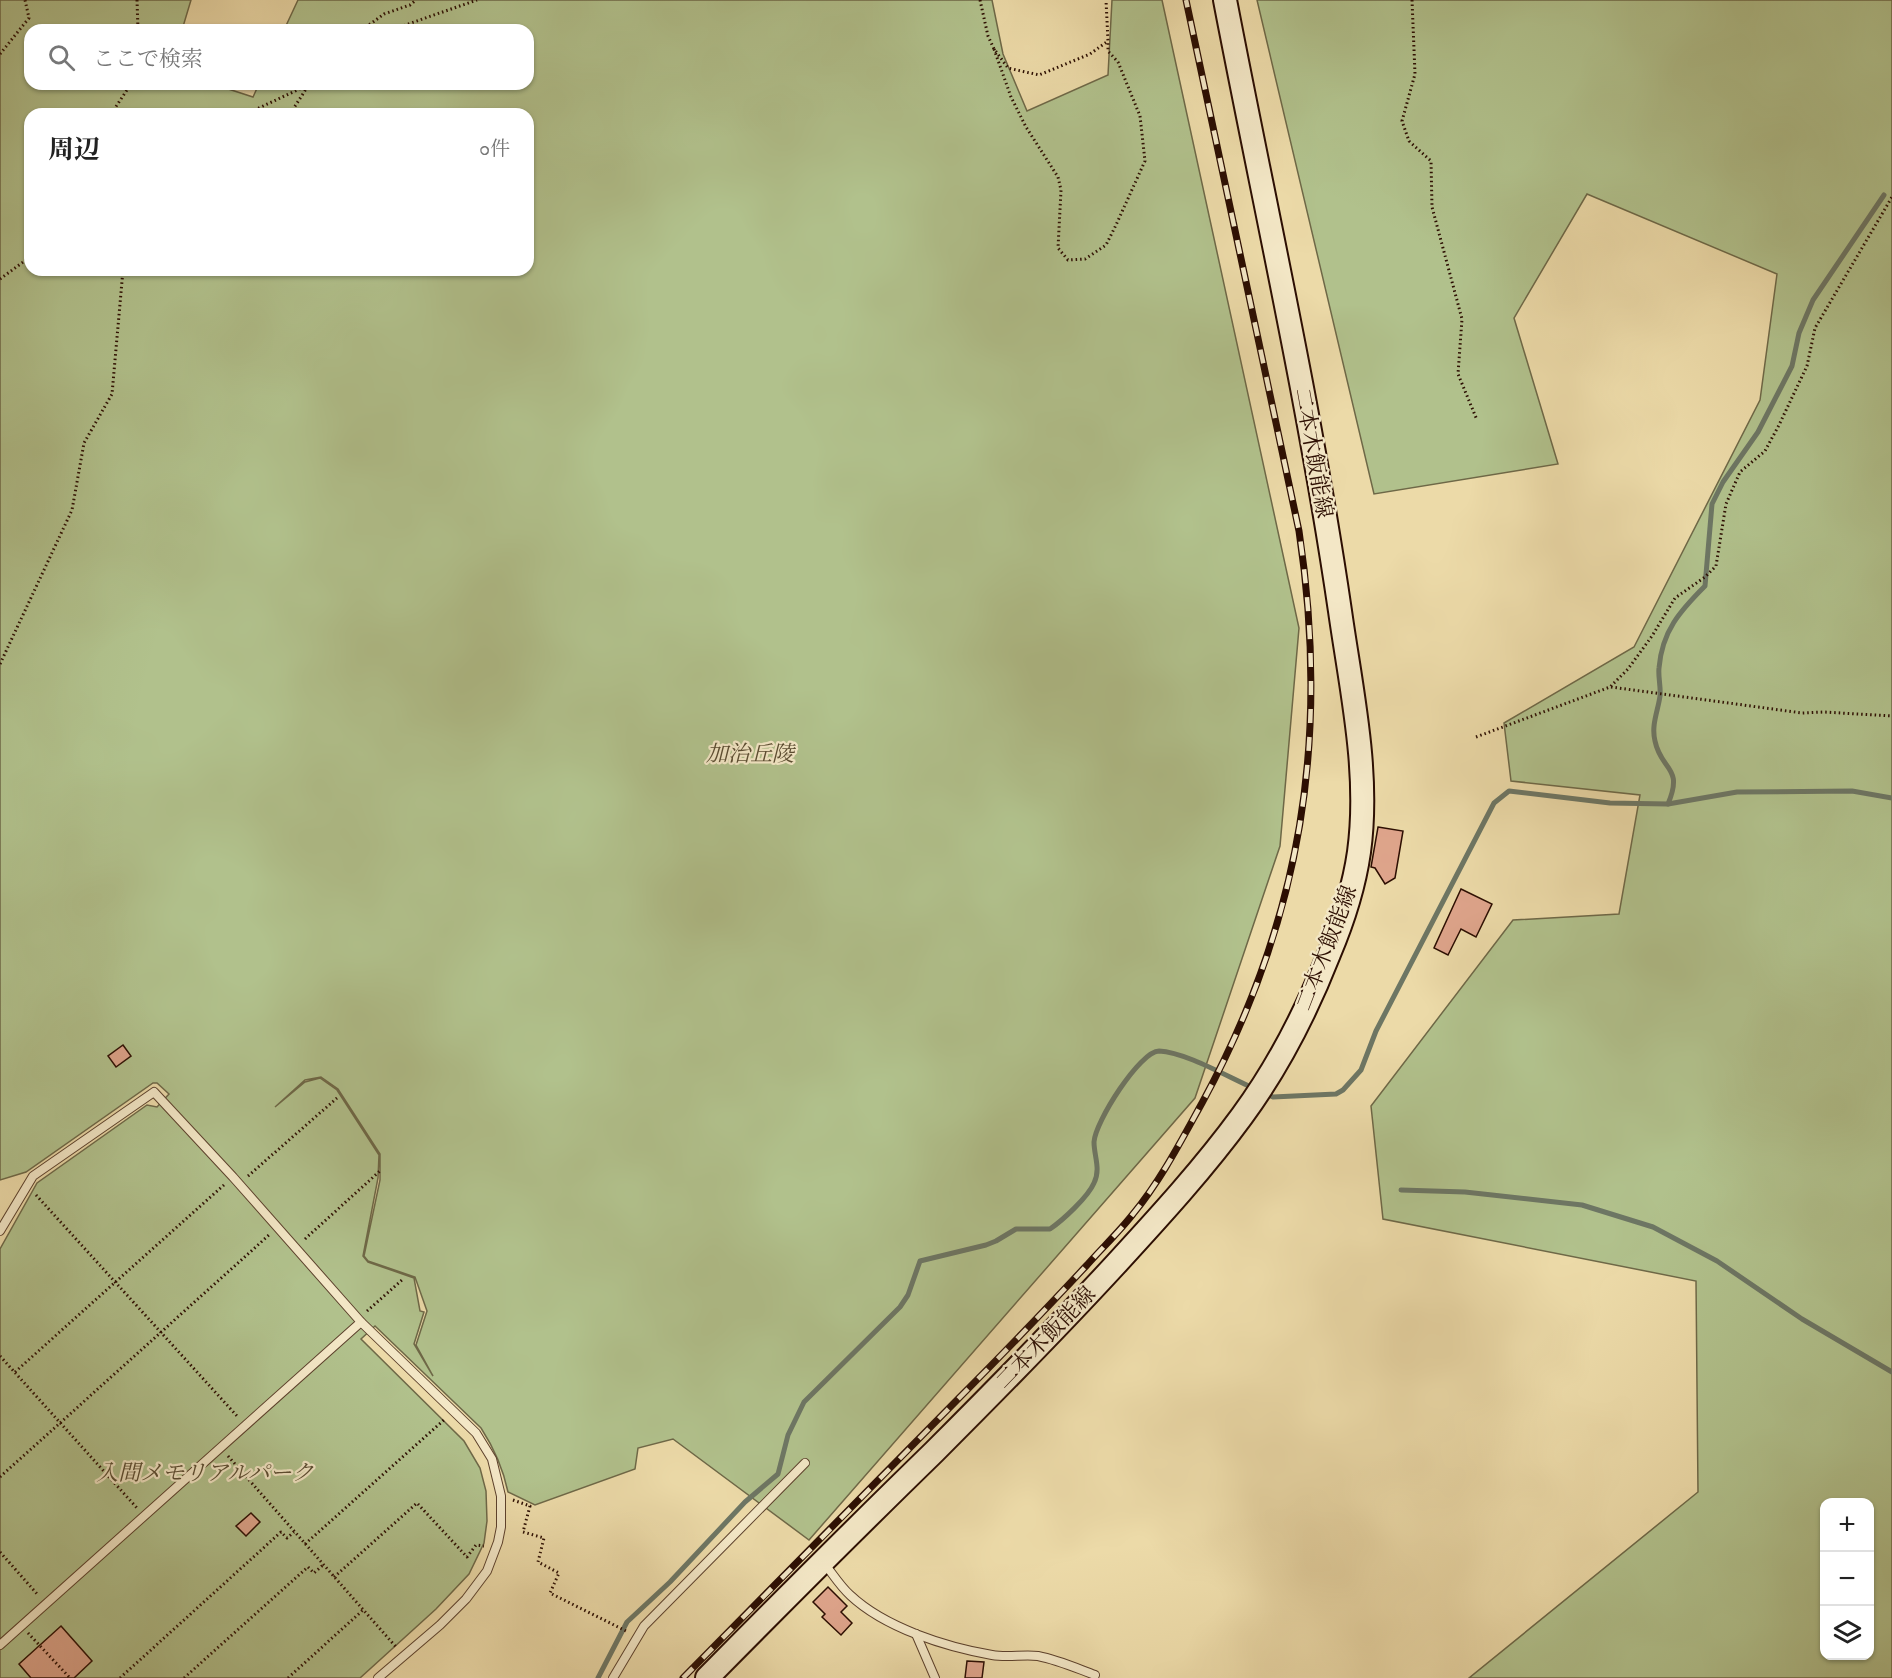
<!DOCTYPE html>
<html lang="ja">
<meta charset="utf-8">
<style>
:root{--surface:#fff;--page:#f6f6f6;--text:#222;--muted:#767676;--line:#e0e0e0}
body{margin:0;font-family:"IM FELL DW Pica","Noto Serif JP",serif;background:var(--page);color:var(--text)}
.controls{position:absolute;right:18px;bottom:18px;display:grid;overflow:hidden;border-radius:12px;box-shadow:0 2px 4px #0004}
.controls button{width:54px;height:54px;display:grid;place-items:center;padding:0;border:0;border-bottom:2px solid var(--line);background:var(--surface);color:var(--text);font:30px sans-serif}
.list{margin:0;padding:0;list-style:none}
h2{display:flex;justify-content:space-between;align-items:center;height:78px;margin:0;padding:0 24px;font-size:26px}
h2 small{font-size:20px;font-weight:400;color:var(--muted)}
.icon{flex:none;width:33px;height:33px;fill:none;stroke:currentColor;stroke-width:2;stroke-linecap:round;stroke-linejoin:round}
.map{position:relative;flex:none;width:1892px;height:1678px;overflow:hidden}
.search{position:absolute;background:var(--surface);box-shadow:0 2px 4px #0004;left:24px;top:24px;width:510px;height:66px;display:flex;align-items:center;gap:15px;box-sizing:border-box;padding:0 21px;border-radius:18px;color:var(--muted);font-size:22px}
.panel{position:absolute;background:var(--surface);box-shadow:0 2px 4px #0004;left:24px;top:108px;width:510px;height:168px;border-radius:18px}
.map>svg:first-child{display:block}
.green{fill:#b1c18c;stroke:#6e6847;stroke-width:1.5;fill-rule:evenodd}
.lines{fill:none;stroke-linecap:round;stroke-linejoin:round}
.stream{stroke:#6d7664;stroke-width:5}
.building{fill:#dfa58c;stroke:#2c0e02;stroke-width:1.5}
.service-casing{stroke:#5c412c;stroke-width:10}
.secondary-casing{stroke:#2c0e02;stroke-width:26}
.path{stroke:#2c0e02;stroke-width:3;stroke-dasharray:1.5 3;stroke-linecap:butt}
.service{stroke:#f3e7c6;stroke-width:8}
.secondary{stroke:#f3e7c6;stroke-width:22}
.rail-casing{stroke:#2c0e02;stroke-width:7}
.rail{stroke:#f3e7c6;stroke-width:4.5;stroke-dasharray:14;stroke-linecap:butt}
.labels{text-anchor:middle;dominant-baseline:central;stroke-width:4.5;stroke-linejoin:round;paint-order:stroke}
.street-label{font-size:22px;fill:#2c0e02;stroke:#f3e7c6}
.park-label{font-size:22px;font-style:italic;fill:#5b4d32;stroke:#f3e7c6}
</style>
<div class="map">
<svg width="1892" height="1678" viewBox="0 0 1892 1678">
<rect width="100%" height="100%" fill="#ecdaa8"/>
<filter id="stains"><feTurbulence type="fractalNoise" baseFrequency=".00333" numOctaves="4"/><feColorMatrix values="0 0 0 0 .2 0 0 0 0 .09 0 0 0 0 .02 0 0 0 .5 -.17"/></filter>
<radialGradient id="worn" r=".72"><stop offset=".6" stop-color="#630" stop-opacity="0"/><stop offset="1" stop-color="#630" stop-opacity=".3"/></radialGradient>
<g class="green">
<path d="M 0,0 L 191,0 L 182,30 L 30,30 L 30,84 L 213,84 L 253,97 L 259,84 L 528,84 L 528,30 L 284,30 L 298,0 L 992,0 L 1003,54 L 1027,111 L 1108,75 L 1112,0 L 1162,0 L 1299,628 L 1280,846 L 1195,1098 L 809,1540 L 673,1439 L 638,1448 L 635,1469 L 535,1505 L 508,1492 C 503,1468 494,1448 481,1428 L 375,1326 L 361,1339 L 464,1441 L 480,1468 L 486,1491 L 487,1521 L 484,1543 L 469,1574 L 436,1609 L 360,1678 L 0,1678 L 0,1249 L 37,1183 L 147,1105 L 157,1107 L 169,1094 L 157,1083 L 153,1083 L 26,1172 L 0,1180 ZM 30,114 L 528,114 L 528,270 L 30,270 ZM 321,1077 L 338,1089 L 380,1154 L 380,1180 L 364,1256 L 368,1261 L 415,1277 L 427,1311 L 416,1345 L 433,1376 L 414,1344 L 424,1312 L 420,1311 L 414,1278 L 368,1262 L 363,1256 L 378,1178 L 379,1155 L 337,1090 L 320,1078 L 305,1082 L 275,1107 L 305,1080 Z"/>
<path d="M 1257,0 L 1892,0 L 1892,1678 L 1469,1678 L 1698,1492 L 1696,1281 L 1383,1219 L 1371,1106 L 1513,920 L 1619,914 L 1640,795 L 1511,781 L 1504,723 L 1634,647 L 1760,400 L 1777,274 L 1587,194 L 1514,318 L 1558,464 L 1374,494 ZM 1870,1502 L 1870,1656 L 1824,1656 L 1824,1502 Z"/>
</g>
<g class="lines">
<g class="stream">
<path d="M 1668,804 L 1737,792 L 1852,791 L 1892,798"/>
<path d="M 1264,1093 L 1273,1097 L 1336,1094 L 1343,1090 L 1361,1070 L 1376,1031 L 1494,803 L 1509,791 L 1610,803 L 1668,804 C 1684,766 1661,771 1655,741 C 1651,725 1658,711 1660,696 C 1661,687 1658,677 1659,668 C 1662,631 1680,611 1705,586 L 1712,504 L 1723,482 L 1758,432 L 1792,366 L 1799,333 L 1813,300 L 1884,195"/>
<path d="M 1401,1190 L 1465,1192 L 1582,1205 L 1653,1227 L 1717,1261 L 1802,1319 L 1892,1372"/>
<path d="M 598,1678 L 627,1622 L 670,1582 L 745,1502 L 778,1474 L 788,1435 L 804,1402 L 900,1307 L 908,1295 L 920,1261 L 986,1245 L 996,1241 L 1016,1229 L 1050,1229 C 1063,1220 1088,1197 1094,1183 C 1101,1169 1094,1156 1094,1142 C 1095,1122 1140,1051 1159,1051 C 1185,1052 1228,1077 1253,1088"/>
</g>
</g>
<g class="building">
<path d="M 1378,827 L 1403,831 L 1395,878 L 1385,884 L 1375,868 L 1371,867 Z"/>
<path d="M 1461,889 L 1492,904 L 1476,937 L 1461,929 L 1448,955 L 1434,948 Z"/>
<path d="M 123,1045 L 131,1056 L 116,1067 L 108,1056 Z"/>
<path d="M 251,1513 L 260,1522 L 246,1536 L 236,1526 Z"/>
<path d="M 828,1587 L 847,1606 L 841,1612 L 852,1623 L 841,1635 L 822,1617 L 825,1614 L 813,1602 Z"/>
<path d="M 61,1626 L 92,1661 L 74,1678 L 31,1678 L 19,1664 Z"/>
<path d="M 967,1661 L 984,1662 L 982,1678 L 965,1678 Z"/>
</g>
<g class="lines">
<g class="service-casing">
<g id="service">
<path d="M 0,1231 L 33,1176 L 154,1092 L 233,1177 L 361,1322 L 476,1433 L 492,1459 L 501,1496 L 501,1527 L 498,1542 L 487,1571 L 466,1599 L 440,1625 L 378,1678"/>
<path d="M 824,1563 C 832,1573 840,1586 850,1595 C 885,1628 946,1647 992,1655 C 1008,1658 1023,1654 1038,1656 C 1058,1660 1076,1668 1095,1675"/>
<path d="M 916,1634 L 935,1678"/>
<path d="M 0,1645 L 361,1322"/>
<path d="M 613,1678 L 644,1626 L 805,1463"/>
</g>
</g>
<g class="secondary-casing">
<path id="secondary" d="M 707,1678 C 782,1602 858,1526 934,1452 C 996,1390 1057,1328 1116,1264 C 1160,1216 1204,1168 1242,1116 C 1278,1067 1307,1010 1329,954 C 1343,921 1354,887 1359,852 C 1370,772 1351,689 1340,611 C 1310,406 1264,203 1225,0"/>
</g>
<g class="path">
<path d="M 137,0 L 138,30"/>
<path d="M 980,0 L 988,36 L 994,49 L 1008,68 L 1039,75 L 1090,54 L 1108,41 L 1106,0"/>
<path d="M 1412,0 L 1415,74 L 1402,121 L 1409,141 L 1431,161 L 1432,207 L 1462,319 L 1458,374 L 1477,420"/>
<path d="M 362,30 L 384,14 L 410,5 L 416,0"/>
<path d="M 391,30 L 477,0"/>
<path d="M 994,49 L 1011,97 L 1026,127 L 1058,177 L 1061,190 L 1058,248 L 1068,260 L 1085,259 L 1106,245 L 1116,225 L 1145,161 L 1140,116 L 1118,62 L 1108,51 L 1108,41"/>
<path d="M 0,54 L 29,18 L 25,0"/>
<path d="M 111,114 L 131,84"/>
<path d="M 246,114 L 308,85"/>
<path d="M 290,114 L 308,86"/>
<path d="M 0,279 L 30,257"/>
<path d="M 0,664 L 72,510 L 84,443 L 112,394 L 123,270"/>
<path d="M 1611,687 L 1802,713 L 1824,712 L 1892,716"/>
<path d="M 1476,737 L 1610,687 L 1628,669 L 1652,636 L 1675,598 L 1705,577 L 1716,566 L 1726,504 L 1740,472 L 1765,451 L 1779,425 L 1807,366 L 1815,328 L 1892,197"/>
<path d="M 248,1176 L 337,1098"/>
<path d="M 36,1195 L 237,1416"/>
<path d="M 305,1239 L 381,1170"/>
<path d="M 367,1311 L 402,1280"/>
<path d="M 0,1356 L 137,1508"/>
<path d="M 15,1372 L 224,1185"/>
<path d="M 228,1456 L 396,1647"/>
<path d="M 0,1477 L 269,1235"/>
<path d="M 513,1500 L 530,1506 L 523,1532 L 544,1538 L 538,1562 L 559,1573 L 550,1593 L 628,1632"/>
<path d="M 305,1544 L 445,1419"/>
<path d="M 0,1552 L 38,1595"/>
<path d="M 334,1577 L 417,1503 L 467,1557 L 476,1545 L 484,1546"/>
<path d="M 28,1633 L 70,1678"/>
<path d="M 120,1678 L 281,1532 L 287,1538 L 294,1532"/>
<path d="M 184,1678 L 308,1567 L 314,1573 L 323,1565"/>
<path d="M 288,1678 L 363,1610"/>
</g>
<use href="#service" class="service"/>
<use href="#secondary" class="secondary"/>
<g class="rail-casing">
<path id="rail" d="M 683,1678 C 775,1585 867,1492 958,1399 C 1002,1355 1045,1310 1087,1265 C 1102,1248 1119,1232 1133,1214 C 1161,1180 1181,1141 1202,1103 C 1302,919 1330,737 1299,531 L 1186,0"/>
</g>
<use href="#rail" class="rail"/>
</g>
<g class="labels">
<g class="street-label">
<text transform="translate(1313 453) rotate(80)">二本木飯能線</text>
<text transform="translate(1327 948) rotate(-69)">二本木飯能線</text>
<text transform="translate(1046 1338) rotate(-46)">二本木飯能線</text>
</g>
<g class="park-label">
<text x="750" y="754">加治丘陵</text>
<text x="205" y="1473">入間メモリアルパーク</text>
</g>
</g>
<rect width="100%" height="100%" filter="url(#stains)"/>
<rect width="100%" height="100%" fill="url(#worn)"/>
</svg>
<div class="controls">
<button>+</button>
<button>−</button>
<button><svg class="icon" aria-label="layers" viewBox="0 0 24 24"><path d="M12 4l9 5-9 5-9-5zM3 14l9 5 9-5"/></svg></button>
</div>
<div class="search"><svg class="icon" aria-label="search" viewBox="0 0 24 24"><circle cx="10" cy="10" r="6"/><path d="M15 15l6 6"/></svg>ここで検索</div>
<section class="panel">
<h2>周辺<small>0件</small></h2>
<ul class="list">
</ul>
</section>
</div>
